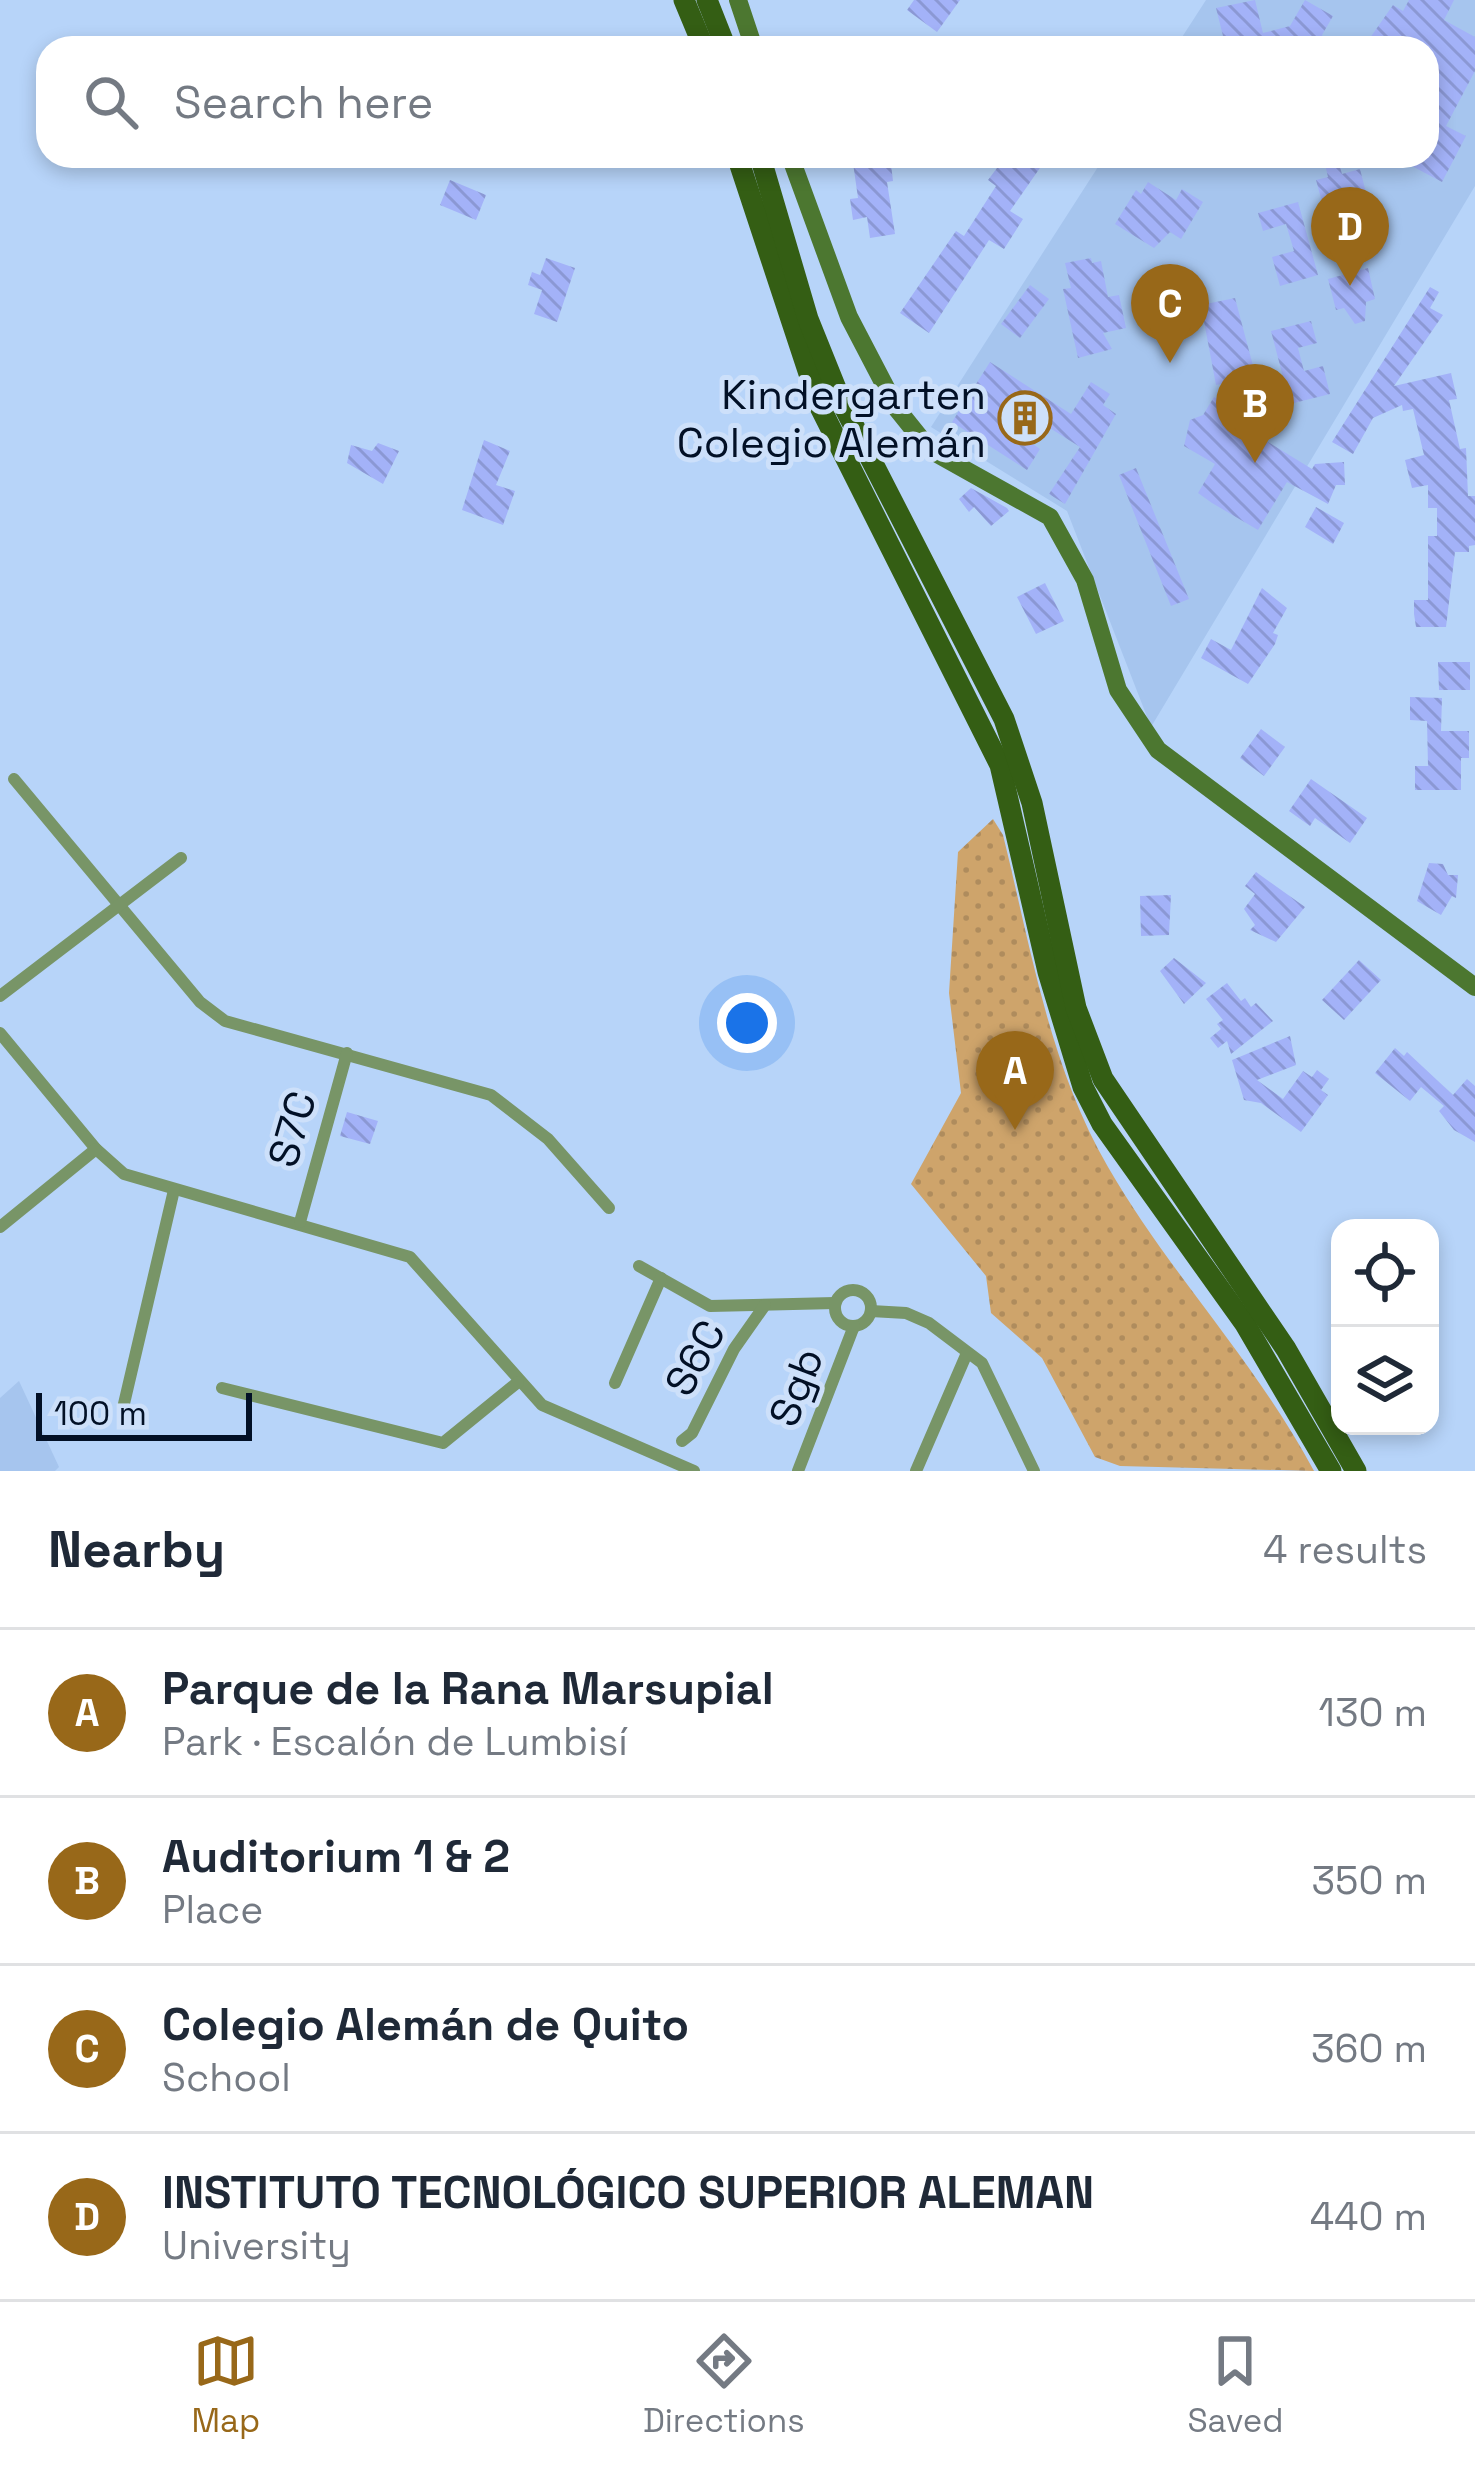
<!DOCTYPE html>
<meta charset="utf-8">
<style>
:root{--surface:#fff;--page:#f2f2f3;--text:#1f2937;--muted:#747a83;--line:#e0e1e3;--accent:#986819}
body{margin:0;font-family:"Space Grotesk",sans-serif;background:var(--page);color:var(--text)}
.controls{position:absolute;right:36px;bottom:36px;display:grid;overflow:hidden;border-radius:24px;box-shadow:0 6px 18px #0003}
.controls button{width:108px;height:108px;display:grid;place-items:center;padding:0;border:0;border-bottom:3px solid var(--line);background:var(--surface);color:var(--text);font:60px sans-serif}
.scale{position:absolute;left:36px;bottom:30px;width:216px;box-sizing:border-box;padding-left:12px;border:6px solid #021026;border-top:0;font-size:33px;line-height:42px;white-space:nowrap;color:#021026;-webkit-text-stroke:9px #cde0fa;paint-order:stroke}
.you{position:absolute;left:747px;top:1023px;width:42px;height:42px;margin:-30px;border:9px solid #fff;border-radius:50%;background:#1a73e8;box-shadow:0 0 0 18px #1a73e833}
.badge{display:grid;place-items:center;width:78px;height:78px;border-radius:50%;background:var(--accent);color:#fff;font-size:39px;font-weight:700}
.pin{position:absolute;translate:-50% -99px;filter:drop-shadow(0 3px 6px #0008)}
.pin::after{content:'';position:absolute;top:63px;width:42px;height:36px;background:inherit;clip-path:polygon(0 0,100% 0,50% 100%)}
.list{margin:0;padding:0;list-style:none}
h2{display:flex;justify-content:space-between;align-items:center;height:156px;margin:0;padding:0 48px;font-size:51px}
h2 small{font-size:39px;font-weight:400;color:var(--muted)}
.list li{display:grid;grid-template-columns:78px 1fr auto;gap:36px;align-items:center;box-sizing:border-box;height:168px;padding:0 48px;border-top:3px solid var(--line)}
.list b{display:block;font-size:45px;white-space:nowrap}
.list p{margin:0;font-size:39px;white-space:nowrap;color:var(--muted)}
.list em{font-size:39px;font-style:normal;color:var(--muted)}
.icon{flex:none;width:66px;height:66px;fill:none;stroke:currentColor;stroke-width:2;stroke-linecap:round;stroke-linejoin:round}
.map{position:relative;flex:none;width:1475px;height:1471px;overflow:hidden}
.search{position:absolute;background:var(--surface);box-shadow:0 6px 18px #0003;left:36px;right:36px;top:36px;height:132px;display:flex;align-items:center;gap:30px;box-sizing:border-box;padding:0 42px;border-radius:36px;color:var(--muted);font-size:45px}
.sheet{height:828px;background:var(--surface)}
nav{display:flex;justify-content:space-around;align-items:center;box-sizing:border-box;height:168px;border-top:3px solid var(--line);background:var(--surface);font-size:33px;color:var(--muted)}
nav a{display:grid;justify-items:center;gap:6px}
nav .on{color:var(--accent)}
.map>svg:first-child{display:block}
.built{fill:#a6c5ee}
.park{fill:url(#park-dots)}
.building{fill:url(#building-back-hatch)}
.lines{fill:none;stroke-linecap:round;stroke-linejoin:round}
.street{stroke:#789567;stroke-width:12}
.secondary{stroke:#4c7730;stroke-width:18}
.primary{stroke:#345e14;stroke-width:21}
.labels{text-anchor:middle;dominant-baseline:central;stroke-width:10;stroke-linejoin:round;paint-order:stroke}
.poi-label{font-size:42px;fill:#021026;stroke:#cde0fa;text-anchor:end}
.street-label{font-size:42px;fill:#021026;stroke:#cde0fa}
</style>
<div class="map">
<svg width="1475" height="1471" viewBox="0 0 1475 1471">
<defs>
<pattern id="park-dots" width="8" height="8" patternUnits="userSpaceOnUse" patternTransform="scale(3)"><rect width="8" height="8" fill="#cea46b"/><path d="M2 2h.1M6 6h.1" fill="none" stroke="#af8c5d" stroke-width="1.8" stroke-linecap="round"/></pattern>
<pattern id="building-back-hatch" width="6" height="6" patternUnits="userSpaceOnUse" patternTransform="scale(3)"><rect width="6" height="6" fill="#a3b2f8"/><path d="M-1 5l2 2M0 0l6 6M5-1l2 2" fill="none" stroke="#8b98d4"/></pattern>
</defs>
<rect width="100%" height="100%" fill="#b7d4f9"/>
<g class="built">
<path d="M 1206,0 L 1475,0 L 1475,186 L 1151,727 L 1067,511 L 931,427 L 1105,156 L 1427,156 L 1427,48 L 1175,48 Z"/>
<path d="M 19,1381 L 59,1467 L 55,1471 L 0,1471 L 0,1398 Z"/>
</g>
<path class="park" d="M 993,819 L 1003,835 C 1031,948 1049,1065 1108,1167 C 1169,1273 1256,1362 1314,1471 L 1120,1466 L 1095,1457 L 1042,1358 L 991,1313 L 986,1276 L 911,1184 L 961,1093 L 949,993 L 958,852 Z"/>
<g class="building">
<path d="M 914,0 L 960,0 L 937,32 L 907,10 Z"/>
<path d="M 1255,0 L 1263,33 L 1290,26 L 1305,0 L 1333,16 L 1322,35 L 1327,48 L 1226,48 L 1216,8 Z"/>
<path d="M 1409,0 L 1454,0 L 1444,20 L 1475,37 L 1475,71 L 1446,126 L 1466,136 L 1442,182 L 1393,156 L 1427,156 L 1427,48 L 1363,48 L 1393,5 L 1403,11 Z"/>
<path d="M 852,156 L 890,156 L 893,181 L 887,182 L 895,234 L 870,238 L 867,217 L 853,220 L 850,199 L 858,198 Z"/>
<path d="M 1006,156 L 1029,156 L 1042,165 L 1010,211 L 1023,219 L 1004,249 L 989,240 L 929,333 L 900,313 L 956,231 L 964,236 L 996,186 L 988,180 Z"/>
<path d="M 1338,160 L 1342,174 L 1360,169 L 1374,224 L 1331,235 L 1316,180 L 1328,177 L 1325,164 Z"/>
<path d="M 450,180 L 486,195 L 476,220 L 440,205 Z"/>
<path d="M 1148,182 L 1176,200 L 1182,189 L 1203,202 L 1181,239 L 1170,232 L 1154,248 L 1115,224 L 1136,190 L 1141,194 Z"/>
<path d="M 1298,202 L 1318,275 L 1280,286 L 1272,257 L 1294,251 L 1286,224 L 1263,231 L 1258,213 Z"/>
<path d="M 546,258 L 575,268 L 557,322 L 534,314 L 542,290 L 528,285 L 532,272 L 540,275 Z"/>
<path d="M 1091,258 L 1092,263 L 1101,261 L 1108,297 L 1119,295 L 1126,328 L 1103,333 L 1112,349 L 1078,358 L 1063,289 L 1071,288 L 1065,263 Z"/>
<path d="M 1368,268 L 1375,299 L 1366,302 L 1365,321 L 1355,324 L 1344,308 L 1336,310 L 1328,279 Z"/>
<path d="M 1030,285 L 1049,299 L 1020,338 L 1001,324 Z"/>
<path d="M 1430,287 L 1439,292 L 1430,308 L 1443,315 L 1394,386 L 1451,373 L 1457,399 L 1449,400 L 1460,449 L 1466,448 L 1468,496 L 1475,496 L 1475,545 L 1469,546 L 1469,552 L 1455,552 L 1446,627 L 1416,627 L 1414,614 L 1414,600 L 1428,600 L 1428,536 L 1437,536 L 1437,508 L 1428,508 L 1428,485 L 1412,488 L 1405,460 L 1424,455 L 1413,409 L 1403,411 L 1402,405 L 1373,418 L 1353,454 L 1332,442 Z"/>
<path d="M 1235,298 L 1256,377 L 1216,385 L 1202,311 L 1208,310 L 1206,304 Z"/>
<path d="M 1311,321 L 1317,343 L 1298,348 L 1304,371 L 1323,366 L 1330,394 L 1290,404 L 1271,331 Z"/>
<path d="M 990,362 L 1071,414 L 1091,382 L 1110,394 L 1103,405 L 1116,414 L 1065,504 L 1049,494 L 1080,447 L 1045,425 L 1033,444 L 1040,449 L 1027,470 L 952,422 Z"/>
<path d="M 1214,397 L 1270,429 L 1263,439 L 1312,469 L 1315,464 L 1344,462 L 1345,485 L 1336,485 L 1328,504 L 1287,482 L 1258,530 L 1212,503 L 1198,493 L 1215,464 L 1184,446 L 1190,420 L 1203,415 Z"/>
<path d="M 484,440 L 510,451 L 496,485 L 515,491 L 503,525 L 462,510 Z"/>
<path d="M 378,443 L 399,451 L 383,484 L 347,463 L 351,445 L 372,451 Z"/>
<path d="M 1136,468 L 1189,599 L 1171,606 L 1119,475 Z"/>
<path d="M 971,488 L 1007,508 L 1009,511 L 991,526 L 974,507 L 969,512 L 959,499 Z"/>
<path d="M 1316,507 L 1344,523 L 1333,544 L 1305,527 Z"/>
<path d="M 1045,583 L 1064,621 L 1036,634 L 1017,597 Z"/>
<path d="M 1262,588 L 1287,608 L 1273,633 L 1278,635 L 1275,644 L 1248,684 L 1201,658 L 1211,639 L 1231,650 Z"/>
<path d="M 1438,662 L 1470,662 L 1470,690 L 1439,690 Z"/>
<path d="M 1410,697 L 1442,698 L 1441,731 L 1469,731 L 1469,758 L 1461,758 L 1461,790 L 1415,790 L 1415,766 L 1428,766 L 1427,721 L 1410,720 Z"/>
<path d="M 1261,729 L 1285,747 L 1264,776 L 1240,758 Z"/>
<path d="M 1311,779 L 1367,818 L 1350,843 L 1315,818 L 1310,826 L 1289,811 Z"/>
<path d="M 1429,863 L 1443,864 L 1448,875 L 1458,875 L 1456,898 L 1452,896 L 1441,915 L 1417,901 Z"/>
<path d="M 1256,872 L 1305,907 L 1276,942 L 1250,930 L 1255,925 L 1244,909 L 1255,894 L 1245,886 Z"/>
<path d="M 1171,895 L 1169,935 L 1141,936 L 1140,896 Z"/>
<path d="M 1174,958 L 1206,983 L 1184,1004 L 1160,971 Z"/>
<path d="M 1359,960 L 1381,980 L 1344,1020 L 1322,1000 Z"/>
<path d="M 1227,983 L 1241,1001 L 1245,998 L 1251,1007 L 1256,1003 L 1273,1021 L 1231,1054 L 1227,1041 L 1218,1048 L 1210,1038 L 1221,1029 L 1217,1024 L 1223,1020 L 1206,999 Z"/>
<path d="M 1290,1036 L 1296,1065 L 1257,1080 L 1283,1099 L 1303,1071 L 1312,1077 L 1317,1070 L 1329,1079 L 1321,1090 L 1328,1095 L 1301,1132 L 1261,1103 L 1244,1100 L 1232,1060 Z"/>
<path d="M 1395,1048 L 1404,1056 L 1407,1052 L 1453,1095 L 1467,1079 L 1475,1086 L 1475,1142 L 1454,1130 L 1439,1111 L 1444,1106 L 1421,1087 L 1410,1101 L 1375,1073 Z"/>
<path d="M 347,1112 L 378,1121 L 370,1144 L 340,1136 Z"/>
</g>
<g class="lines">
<g class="street">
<path d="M 14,779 L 200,1002 L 225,1021 L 491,1095 L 548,1139 L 609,1208"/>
<path d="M 0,996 L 181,858"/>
<path d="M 0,1033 L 96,1149 L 124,1174 L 410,1257 L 542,1405 L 694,1471"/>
<path d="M 300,1222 L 347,1053"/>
<path d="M 0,1227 L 96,1149"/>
<path d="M 639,1266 L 710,1306 L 835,1303"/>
<circle cx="853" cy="1308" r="18"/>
<path d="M 871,1311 L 906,1313 L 929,1323 L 982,1363 L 1034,1471"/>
<path d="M 615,1383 L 661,1278"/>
<path d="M 222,1388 L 443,1443 L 518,1382"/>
<path d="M 123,1408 L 174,1190"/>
<path d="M 682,1441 L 692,1433 L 734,1349 L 765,1305"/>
<path d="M 798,1471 L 854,1326"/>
<path d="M 916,1471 L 967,1353"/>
</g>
<g class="secondary">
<path d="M 738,0 L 754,48"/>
<path d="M 790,156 L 849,317 L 897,409 L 930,450 L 1050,517 L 1085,580 L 1118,690 L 1158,750 L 1475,987"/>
</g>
<g class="primary">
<path d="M 684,0 L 704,48"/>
<path d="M 707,0 L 726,48"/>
<path d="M 737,156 L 820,407 L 1000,765 L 1048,972 L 1083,1087 L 1102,1124 L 1245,1324 L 1331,1471"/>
<path d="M 760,156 L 808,319 L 841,401 L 1004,719 L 1032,803 L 1076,1008 L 1103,1079 L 1286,1349 L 1356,1471"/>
</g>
</g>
<defs>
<g id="building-ring" transform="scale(2.7)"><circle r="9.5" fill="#cde0fa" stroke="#986819" stroke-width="1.5"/><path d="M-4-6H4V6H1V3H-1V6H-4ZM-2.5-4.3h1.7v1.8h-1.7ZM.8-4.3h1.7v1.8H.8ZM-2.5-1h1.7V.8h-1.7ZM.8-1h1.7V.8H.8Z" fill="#986819"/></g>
</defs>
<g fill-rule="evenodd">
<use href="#building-ring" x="1025" y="418"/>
</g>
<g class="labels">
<g class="poi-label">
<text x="986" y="394">Kindergarten<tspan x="986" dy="48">Colegio Alemán</tspan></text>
</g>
<g class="street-label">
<text transform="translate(292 1129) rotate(-74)">S7C</text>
<text transform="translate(695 1358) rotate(-61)">S6C</text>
<text transform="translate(796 1387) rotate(-69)">Sgb</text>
</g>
</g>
</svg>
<div class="controls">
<button><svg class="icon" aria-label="locate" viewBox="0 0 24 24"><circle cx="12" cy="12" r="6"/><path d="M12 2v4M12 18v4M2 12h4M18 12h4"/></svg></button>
<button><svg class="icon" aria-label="layers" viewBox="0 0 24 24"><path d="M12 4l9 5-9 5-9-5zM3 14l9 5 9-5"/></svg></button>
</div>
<div class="scale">100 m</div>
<div class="you"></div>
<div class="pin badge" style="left:1015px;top:1130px">A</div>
<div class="pin badge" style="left:1255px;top:463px">B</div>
<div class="pin badge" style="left:1170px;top:363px">C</div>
<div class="pin badge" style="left:1350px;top:286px">D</div>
<div class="search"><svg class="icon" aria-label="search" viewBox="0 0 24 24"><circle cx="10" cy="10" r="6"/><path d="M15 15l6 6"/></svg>Search here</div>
</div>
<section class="sheet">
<h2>Nearby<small>4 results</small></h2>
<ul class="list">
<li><span class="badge">A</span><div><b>Parque de la Rana Marsupial</b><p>Park · Escalón de Lumbisí</p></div><em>130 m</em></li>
<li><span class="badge">B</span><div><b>Auditorium 1 &amp; 2</b><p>Place</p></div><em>350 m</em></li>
<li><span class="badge">C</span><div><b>Colegio Alemán de Quito</b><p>School</p></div><em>360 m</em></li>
<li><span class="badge">D</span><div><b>INSTITUTO TECNOLÓGICO SUPERIOR ALEMAN</b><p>University</p></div><em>440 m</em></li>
</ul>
</section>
<nav>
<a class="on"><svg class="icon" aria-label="map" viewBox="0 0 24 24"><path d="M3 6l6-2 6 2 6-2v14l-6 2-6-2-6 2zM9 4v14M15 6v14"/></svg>Map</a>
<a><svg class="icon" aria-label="directions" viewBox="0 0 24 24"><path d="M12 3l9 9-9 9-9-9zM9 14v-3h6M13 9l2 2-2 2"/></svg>Directions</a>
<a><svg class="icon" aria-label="saved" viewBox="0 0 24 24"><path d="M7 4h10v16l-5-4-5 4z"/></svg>Saved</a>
</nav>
